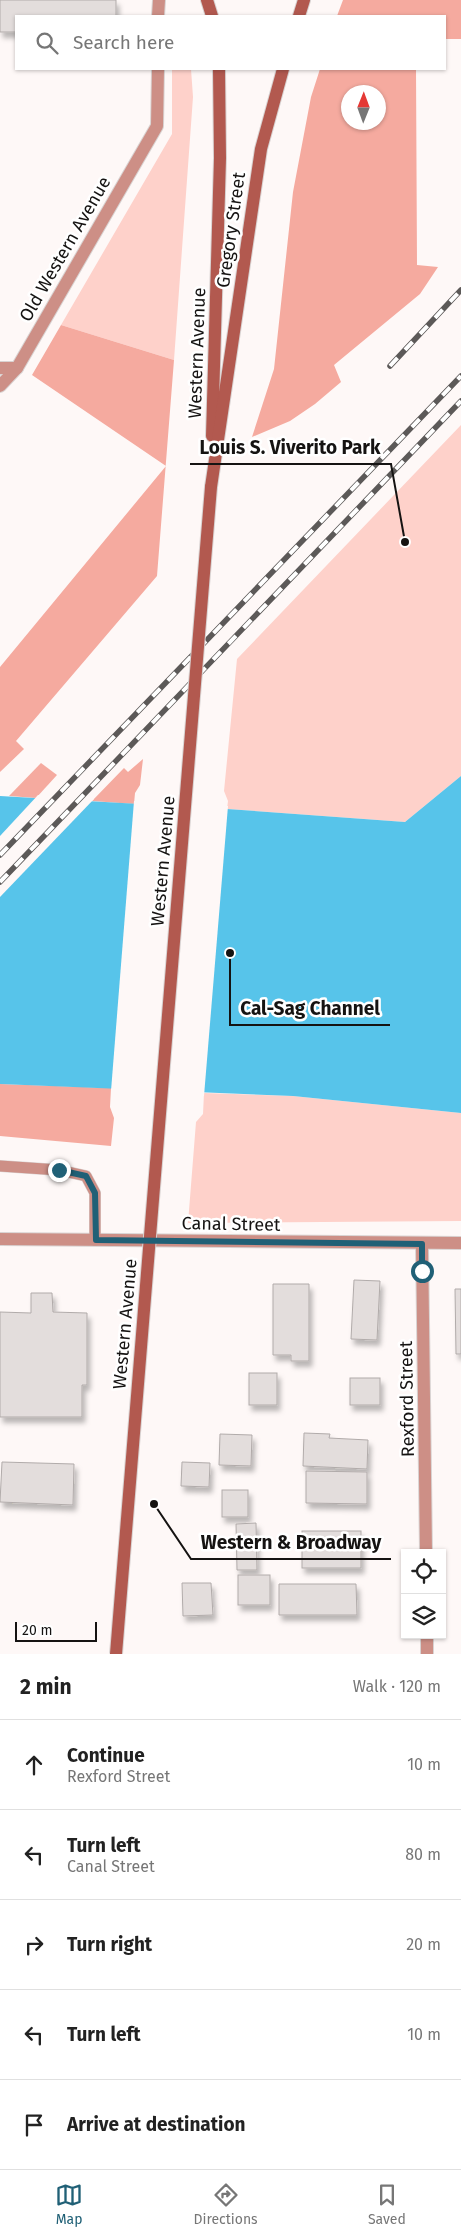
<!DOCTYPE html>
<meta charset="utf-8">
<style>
:root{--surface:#fff;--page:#f6f6f6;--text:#222;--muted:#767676;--line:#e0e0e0;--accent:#206076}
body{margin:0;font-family:"Fira Sans",sans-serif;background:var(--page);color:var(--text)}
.controls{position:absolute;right:15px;bottom:15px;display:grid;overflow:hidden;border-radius:0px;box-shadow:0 1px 4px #0004}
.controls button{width:45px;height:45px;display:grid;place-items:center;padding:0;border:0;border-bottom:1px solid var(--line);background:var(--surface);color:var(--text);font:25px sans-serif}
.compass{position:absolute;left:341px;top:85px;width:45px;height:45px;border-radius:50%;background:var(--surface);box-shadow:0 1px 4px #0004;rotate:1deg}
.scale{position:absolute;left:15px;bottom:12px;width:82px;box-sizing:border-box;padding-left:5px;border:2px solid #151312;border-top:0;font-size:14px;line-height:18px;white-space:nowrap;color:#151312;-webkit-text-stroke:4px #fff;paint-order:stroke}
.stop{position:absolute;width:15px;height:15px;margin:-11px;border:4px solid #206076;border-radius:50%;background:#fff}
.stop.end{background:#206076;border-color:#fff;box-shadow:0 1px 5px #0008}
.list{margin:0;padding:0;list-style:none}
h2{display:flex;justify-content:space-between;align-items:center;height:65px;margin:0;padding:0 20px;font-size:21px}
h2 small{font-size:16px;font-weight:400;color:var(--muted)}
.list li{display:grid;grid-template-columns:32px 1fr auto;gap:15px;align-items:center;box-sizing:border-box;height:90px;padding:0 20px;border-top:1px solid var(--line)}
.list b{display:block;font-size:19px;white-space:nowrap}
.list p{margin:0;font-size:16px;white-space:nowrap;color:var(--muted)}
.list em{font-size:16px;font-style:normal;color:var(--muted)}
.icon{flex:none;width:28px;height:28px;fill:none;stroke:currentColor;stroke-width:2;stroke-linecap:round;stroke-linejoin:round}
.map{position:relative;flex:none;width:461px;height:1654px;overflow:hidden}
.search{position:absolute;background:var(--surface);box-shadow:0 1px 4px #0004;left:15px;right:15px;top:15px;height:55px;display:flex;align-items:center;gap:12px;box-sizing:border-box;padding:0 18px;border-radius:0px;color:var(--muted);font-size:19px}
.sheet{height:515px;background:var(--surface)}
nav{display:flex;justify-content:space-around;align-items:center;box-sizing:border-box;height:70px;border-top:1px solid var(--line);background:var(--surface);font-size:14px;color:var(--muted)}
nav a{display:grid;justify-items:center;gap:2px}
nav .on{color:var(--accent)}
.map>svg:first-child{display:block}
.green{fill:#fed1ca}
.forest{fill:#f5aa9f;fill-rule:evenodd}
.water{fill:#57c4ea}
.pier{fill:#fef8f7}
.building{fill:#e3dddc;stroke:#b1abaa;filter:url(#shadow)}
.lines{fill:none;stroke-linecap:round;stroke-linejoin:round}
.service-casing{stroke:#d9d3d2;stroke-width:12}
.minor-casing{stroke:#d9d3d2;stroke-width:14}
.secondary-casing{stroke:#d9d3d2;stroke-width:14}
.service{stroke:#cd8f86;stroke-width:11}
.minor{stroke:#cd8f86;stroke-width:12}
.secondary{stroke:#b2594f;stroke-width:12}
.rail-casing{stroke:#5c5958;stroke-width:5.5}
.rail{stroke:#fff;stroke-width:4;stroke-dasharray:11;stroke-linecap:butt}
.secondary-bridge-casing{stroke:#d9d3d2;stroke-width:14;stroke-linecap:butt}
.secondary-bridge{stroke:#b2594f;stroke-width:12}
.route{stroke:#206076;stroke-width:6}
.labels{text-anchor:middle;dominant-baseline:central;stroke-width:5;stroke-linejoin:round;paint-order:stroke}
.street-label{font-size:18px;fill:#151312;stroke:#fff}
.leader{fill:none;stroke:#151312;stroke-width:2}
.callout-dot{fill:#151312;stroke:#fff;stroke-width:2}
.callout-label{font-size:19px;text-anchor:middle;font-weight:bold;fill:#151312;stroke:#fff;stroke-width:5;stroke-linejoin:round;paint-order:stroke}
</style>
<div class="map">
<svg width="461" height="1654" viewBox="0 0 461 1654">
<defs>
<filter id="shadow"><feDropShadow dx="3" dy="5.5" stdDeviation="2.5" flood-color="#0004"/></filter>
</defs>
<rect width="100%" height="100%" fill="#fef8f7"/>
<g class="green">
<path d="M 172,69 L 191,69 L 193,97 L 174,360 L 61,325 L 172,134 Z"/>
<path d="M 461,425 L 461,776 L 405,822 L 227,809 L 228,801 L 224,791 L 237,659 Z"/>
<path d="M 204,1093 L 293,1096 L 461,1113 L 461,1221 L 188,1223 L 196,1122 L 203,1114 Z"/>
</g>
<g class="forest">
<path d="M 343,0 L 461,0 L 461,39 L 445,39 L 445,16 L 337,16 Z"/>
<path d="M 320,69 L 416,69 L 417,265 L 438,267 L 420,294 L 334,365 L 341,382 L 315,404 L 290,421 L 252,437 L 274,369 L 293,192 L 311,97 ZM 348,92 L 378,92 L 378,122 L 348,122 Z"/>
<path d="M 61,325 L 174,360 L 157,576 L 16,741 L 24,749 L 0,772 L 0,667 L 166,466 L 32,375 Z"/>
<path d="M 143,759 L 140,785 L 135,793 L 134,804 L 92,801 L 124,768 L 128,772 Z"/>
<path d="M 41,763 L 57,775 L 36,798 L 9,796 Z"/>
<path d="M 0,1084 L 111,1088 L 110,1107 L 114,1118 L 111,1146 L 0,1136 Z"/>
</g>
<path class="water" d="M 461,776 L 461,1113 L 293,1096 L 0,1084 L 0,796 L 227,809 L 405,822 Z"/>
<g class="pier">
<path d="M 38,795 L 94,799 L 0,897 L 0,836 Z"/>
<path d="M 134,801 L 228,806 L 204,1096 L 111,1091 Z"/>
</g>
<g class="building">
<path d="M 0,0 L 116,0 L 116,16 L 16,16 L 16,32 L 0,32 Z"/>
<path d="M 354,1280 L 380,1281 L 377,1340 L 351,1339 Z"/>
<path d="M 273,1284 L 309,1284 L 309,1361 L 291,1361 L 291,1355 L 273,1355 Z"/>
<path d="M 455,1289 L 461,1289 L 461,1354 L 456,1354 Z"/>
<path d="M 31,1293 L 52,1293 L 53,1312 L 87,1313 L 87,1385 L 82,1385 L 82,1417 L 0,1417 L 0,1312 L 31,1313 Z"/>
<rect x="249" y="1373" width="28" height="32"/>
<rect x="350" y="1378" width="30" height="27"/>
<path d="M 304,1433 L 330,1434 L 329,1438 L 368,1440 L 367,1469 L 303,1466 Z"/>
<path d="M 220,1434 L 252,1435 L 251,1466 L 219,1465 Z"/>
<path d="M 2,1462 L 74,1464 L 73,1505 L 0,1502 Z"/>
<path d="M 182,1462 L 210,1463 L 209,1487 L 181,1486 Z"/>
<path d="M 306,1471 L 367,1472 L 367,1504 L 306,1503 Z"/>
<rect x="222" y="1490" width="26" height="27"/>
<path d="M 256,1523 L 257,1570 L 237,1570 L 236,1524 Z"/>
<rect x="302" y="1531" width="59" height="37"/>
<rect x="238" y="1575" width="32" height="30"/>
<path d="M 182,1583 L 211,1583 L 213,1615 L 183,1616 Z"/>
<path d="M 279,1584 L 356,1584 L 357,1615 L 279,1615 Z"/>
</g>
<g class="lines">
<g class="service-casing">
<path id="service" d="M 0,1166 L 59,1170 L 86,1176 L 95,1193 L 95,1240"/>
</g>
<g class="minor-casing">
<g id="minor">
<path d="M 158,16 L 159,0"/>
<path d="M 0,368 L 17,368"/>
<path d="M 0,386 L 17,368 L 157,126 L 158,69"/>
<path d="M 0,1239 L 461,1243"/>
<path d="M 422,1244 L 426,1553"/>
<path d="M 427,1635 L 427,1654"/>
</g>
</g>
<g class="secondary-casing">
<g id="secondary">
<path d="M 207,0 L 212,16"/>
<path d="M 299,16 L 304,0"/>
<path d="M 212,436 L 220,158 L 219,69"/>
<path d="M 211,487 L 261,149 L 283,69"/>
</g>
</g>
<use href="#service" class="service"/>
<use href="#minor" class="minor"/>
<use href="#secondary" class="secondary"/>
<g class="rail-casing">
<g id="rail">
<path d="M 390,366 L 461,290"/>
<path d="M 0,855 L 461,376"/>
<path d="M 0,882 L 461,401"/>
</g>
</g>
<use href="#rail" class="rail"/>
<g class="secondary-bridge-casing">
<path id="secondary-bridge" d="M 116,1654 L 211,487"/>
</g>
<use href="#secondary-bridge" class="secondary-bridge"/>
</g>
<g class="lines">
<path class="route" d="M 59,1170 L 86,1176 L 95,1193 L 96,1240 L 422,1244 L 422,1271"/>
</g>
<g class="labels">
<g class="street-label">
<text transform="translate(231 230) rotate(-82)">Gregory Street</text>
<text transform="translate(65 249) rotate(-60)">Old Western Avenue</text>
<text transform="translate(197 353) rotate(-88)">Western Avenue</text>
<text transform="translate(163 861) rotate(-85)">Western Avenue</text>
<text transform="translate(231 1224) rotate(1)">Canal Street</text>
<text transform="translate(125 1324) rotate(-85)">Western Avenue</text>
<text transform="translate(407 1399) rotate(-91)">Rexford Street</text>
</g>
</g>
<path class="leader" d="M405 542L391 464H190M230 953L230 1025H390M154 1504L191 1559H391"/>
<g class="callout-dot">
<circle cx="405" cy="542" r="5"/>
<circle cx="230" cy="953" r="5"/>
<circle cx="154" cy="1504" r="5"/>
</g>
<g class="callout-label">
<text x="290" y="454">Louis S. Viverito Park</text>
<text x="310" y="1015">Cal-Sag Channel</text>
<text x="291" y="1549">Western &amp; Broadway</text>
</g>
</svg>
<div class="controls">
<button><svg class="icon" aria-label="locate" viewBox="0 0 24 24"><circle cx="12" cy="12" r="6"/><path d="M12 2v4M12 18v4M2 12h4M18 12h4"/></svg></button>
<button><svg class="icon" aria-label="layers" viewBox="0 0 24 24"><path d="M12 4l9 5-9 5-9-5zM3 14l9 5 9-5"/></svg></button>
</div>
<svg class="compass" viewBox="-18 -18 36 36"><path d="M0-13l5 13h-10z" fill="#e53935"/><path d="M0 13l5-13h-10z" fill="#767676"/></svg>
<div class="scale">20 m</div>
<div class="stop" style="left:422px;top:1271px"></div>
<div class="stop end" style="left:59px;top:1170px"></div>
<div class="search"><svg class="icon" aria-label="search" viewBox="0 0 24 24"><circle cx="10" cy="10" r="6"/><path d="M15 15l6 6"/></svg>Search here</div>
</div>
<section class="sheet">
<h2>2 min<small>Walk · 120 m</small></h2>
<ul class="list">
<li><svg class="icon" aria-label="ahead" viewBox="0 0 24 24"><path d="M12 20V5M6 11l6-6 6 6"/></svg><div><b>Continue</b><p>Rexford Street</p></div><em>10 m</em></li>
<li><svg class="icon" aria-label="left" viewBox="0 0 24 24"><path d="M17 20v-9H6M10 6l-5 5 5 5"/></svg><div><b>Turn left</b><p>Canal Street</p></div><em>80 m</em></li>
<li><svg class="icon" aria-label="right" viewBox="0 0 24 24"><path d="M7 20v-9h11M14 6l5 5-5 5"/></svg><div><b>Turn right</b></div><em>20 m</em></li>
<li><svg class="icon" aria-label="left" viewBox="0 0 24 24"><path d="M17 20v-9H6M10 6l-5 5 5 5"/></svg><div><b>Turn left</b></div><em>10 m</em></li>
<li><svg class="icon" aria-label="arrive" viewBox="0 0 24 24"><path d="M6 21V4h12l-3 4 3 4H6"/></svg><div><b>Arrive at destination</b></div></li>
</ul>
</section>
<nav>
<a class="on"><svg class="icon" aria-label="map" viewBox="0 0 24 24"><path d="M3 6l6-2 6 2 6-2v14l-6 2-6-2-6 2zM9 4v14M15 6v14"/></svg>Map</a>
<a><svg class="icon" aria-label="directions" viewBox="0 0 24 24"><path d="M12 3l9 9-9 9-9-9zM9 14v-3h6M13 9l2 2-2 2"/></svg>Directions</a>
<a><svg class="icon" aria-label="saved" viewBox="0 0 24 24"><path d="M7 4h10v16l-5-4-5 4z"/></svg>Saved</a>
</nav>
